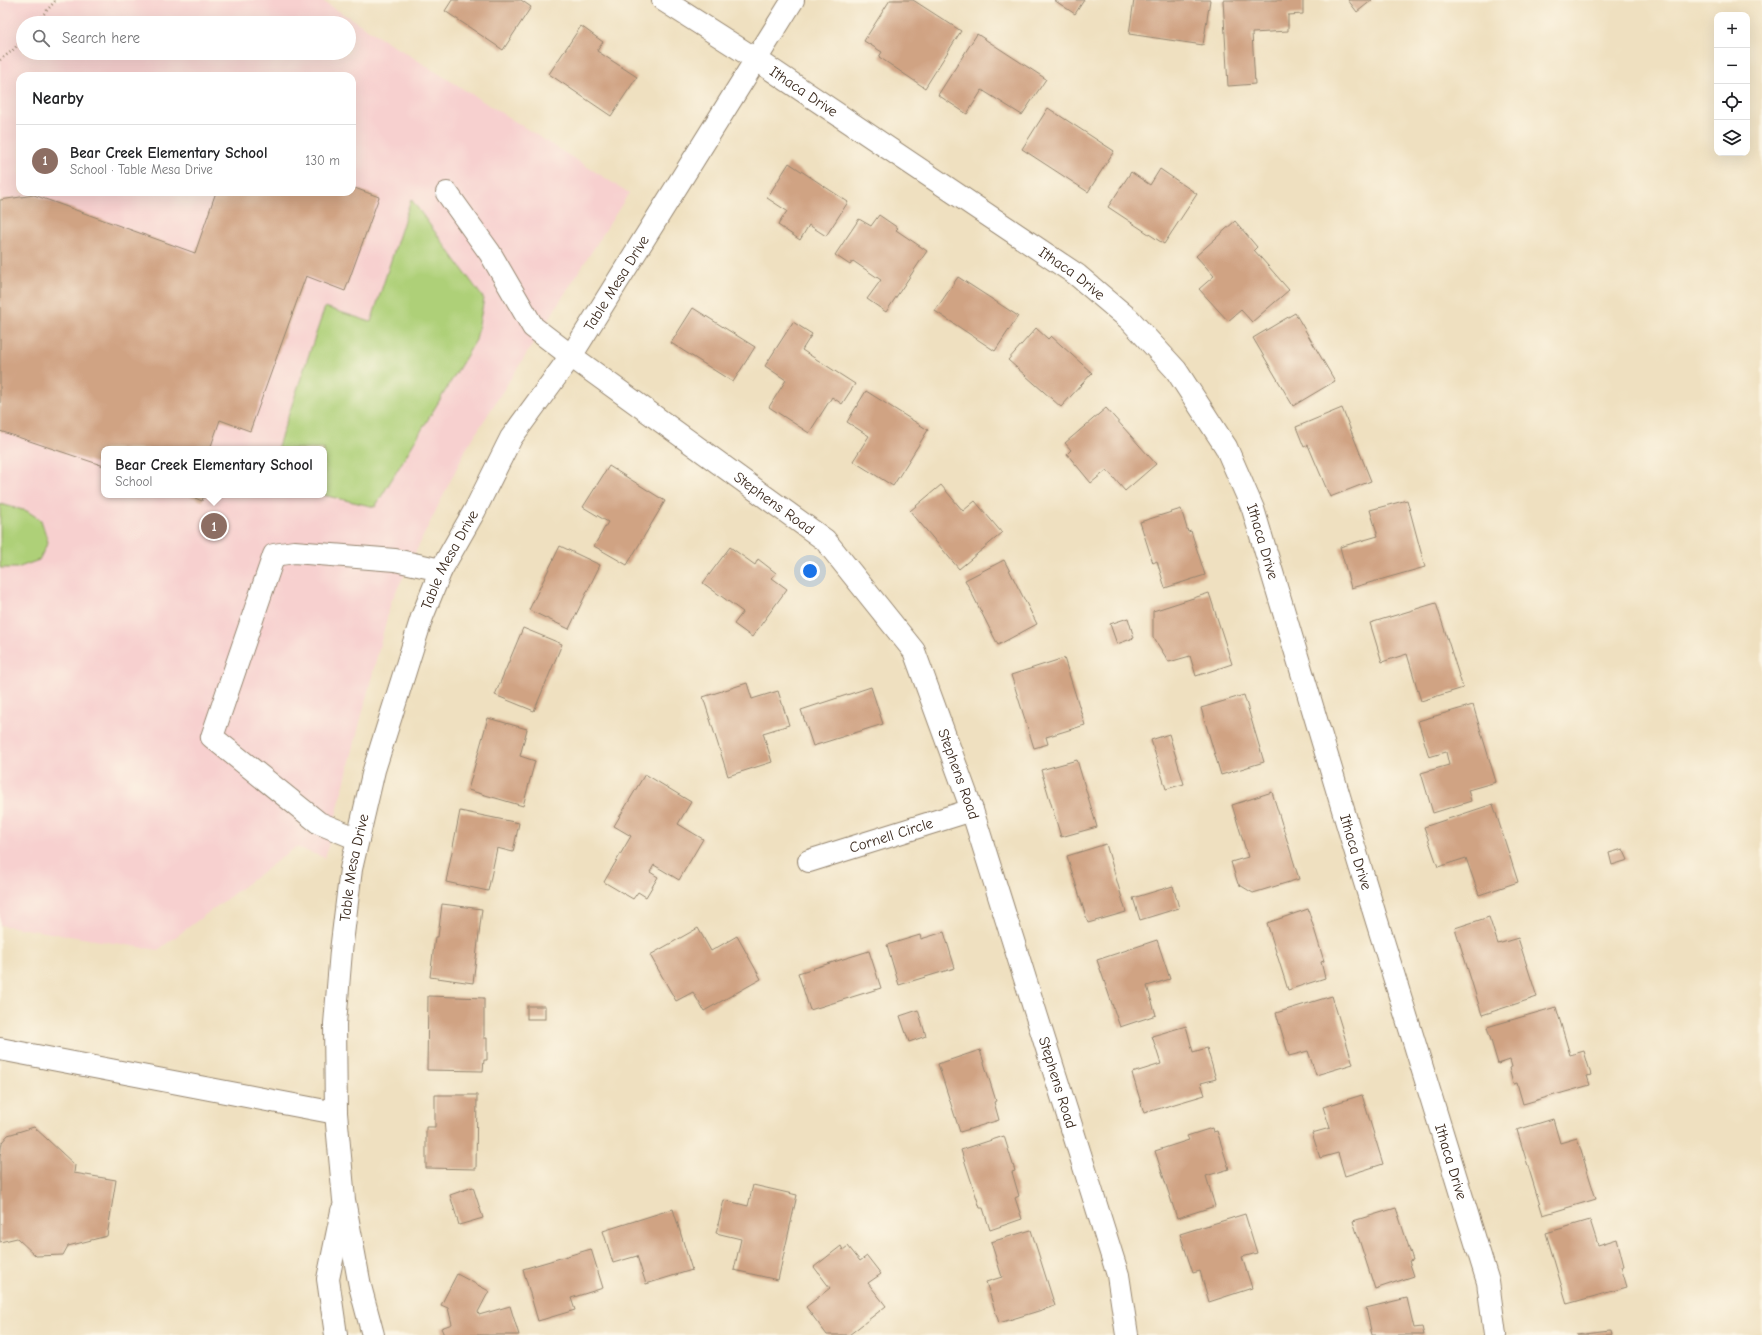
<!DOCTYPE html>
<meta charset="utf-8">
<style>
:root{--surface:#fff;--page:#f6f6f6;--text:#202124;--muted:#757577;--line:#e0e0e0;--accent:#111827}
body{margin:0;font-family:"Comic Neue",sans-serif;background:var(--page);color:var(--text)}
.controls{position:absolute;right:12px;top:12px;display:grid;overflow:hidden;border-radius:8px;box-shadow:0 4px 16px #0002}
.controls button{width:36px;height:36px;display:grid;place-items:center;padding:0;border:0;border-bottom:1px solid var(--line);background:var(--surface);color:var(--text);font:20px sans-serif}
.you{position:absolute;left:810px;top:571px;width:14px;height:14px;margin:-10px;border:3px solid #fff;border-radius:50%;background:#1a73e8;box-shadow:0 0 0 6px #1a73e833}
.badge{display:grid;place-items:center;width:26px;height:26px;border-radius:50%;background:var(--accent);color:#fff;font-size:13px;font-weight:700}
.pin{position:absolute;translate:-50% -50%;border:2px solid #fff;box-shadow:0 1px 4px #0006}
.popup{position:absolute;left:101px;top:446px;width:226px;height:52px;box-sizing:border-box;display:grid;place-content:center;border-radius:8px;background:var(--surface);filter:drop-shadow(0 1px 3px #0005);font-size:13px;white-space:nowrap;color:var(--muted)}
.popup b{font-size:15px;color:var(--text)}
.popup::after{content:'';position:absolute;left:50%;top:100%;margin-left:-8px;border:8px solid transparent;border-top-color:var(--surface)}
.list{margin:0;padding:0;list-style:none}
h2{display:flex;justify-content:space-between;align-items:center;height:52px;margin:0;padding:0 16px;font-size:17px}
h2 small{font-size:13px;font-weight:400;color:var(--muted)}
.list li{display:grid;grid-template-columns:26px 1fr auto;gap:12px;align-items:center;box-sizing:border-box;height:72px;padding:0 16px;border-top:1px solid var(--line)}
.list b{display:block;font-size:15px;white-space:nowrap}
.list p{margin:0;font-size:13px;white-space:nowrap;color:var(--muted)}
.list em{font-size:13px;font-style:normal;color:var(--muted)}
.icon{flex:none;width:22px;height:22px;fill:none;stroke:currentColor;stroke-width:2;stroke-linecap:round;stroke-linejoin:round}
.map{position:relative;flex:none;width:1762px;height:1335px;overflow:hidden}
.search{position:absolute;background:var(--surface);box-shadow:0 4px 16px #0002;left:16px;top:16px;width:340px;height:44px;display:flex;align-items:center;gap:10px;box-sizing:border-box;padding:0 14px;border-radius:22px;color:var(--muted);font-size:15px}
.panel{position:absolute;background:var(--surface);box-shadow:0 4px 16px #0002;left:16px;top:72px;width:340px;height:124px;border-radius:12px}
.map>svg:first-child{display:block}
.built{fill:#f7d0cf;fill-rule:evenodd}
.green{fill:#aed078;stroke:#747d4b}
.building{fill:#d0a383}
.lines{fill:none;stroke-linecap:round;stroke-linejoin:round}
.minor-casing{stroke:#95856f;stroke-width:24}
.path{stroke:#95856f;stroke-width:2.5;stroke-dasharray:1 3;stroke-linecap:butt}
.minor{stroke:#fff;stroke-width:22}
.labels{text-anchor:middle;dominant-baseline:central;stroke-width:3;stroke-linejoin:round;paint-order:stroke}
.street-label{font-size:15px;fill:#3b2a1e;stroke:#fcf5e5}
</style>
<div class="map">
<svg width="1762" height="1335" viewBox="0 0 1762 1335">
<rect width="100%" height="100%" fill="#fcf5e5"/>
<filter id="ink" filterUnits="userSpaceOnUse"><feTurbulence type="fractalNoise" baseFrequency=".025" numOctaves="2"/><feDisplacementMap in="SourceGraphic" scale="8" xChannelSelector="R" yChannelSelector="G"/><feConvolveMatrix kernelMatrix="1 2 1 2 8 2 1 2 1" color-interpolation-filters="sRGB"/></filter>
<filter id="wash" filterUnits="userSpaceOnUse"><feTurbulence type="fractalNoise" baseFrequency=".012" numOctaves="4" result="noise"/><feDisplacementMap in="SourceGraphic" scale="16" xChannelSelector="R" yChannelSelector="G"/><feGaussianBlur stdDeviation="0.9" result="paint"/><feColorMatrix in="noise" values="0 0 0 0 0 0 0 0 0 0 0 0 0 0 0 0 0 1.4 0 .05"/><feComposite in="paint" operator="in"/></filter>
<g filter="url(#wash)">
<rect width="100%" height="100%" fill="#efe0c0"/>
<path class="built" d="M 0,0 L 321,0 L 629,193 L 466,449 L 391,602 L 325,858 L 296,847 L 158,950 L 0,925 ZM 23,23 L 349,23 L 349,53 L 23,53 ZM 20,76 L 352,76 L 352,192 L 20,192 ZM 104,449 L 324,449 L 324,495 L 104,495 Z"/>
<g class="green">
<path d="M 411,199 L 484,299 L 476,340 L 375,507 L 323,495 L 324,495 L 324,449 L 277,449 L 325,307 L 371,322 Z"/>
<path d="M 0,504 L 27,511 L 41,520 L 48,542 L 39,560 L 17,568 L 0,568 Z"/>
</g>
<g id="blocks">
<g class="building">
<path d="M 452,0 L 521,0 L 531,7 L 503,50 L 445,11 Z"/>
<path d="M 890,0 L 913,0 L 961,31 L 925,88 L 879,57 L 882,52 L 864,41 Z"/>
<path d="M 1054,0 L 1084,0 L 1075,14 Z"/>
<path d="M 1134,0 L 1210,0 L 1203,45 L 1129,34 Z"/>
<path d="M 1223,0 L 1303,0 L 1303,14 L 1288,15 L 1288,31 L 1252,33 L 1255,84 L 1228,86 Z"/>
<path d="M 1348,0 L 1372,0 L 1357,12 Z"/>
<path d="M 581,26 L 603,42 L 597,51 L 637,77 L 611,116 L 549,74 Z"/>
<path d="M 977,34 L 1046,79 L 1022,115 L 982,90 L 967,114 L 938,95 Z"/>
<path d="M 1048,108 L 1114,151 L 1088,192 L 1022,149 Z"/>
<path d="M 789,163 L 848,202 L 826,236 L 809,225 L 800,240 L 778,225 L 787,211 L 767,198 Z"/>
<path d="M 1160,169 L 1197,194 L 1164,244 L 1108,207 L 1131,172 L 1150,185 Z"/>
<path d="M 352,187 L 379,197 L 345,291 L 306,276 L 250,431 L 220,420 L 210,449 L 104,449 L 104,466 L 0,431 L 0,200 L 34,195 L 195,253 L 216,192 L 352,192 Z"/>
<path d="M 879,215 L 898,228 L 896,230 L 927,251 L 886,312 L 867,299 L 881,280 L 853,261 L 850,265 L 835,255 L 859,219 L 871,226 Z"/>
<path d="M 1235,221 L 1257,247 L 1254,250 L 1289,290 L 1252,322 L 1241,310 L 1228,321 L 1199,289 L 1214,276 L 1196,256 Z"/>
<path d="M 958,277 L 1018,316 L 995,351 L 935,311 Z"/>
<path d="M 693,308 L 755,347 L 733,382 L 671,343 Z"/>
<path d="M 1295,313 L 1335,381 L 1293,406 L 1253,338 Z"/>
<path d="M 793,322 L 812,334 L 802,350 L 855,384 L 842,404 L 832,397 L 809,433 L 769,407 L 786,380 L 765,366 Z"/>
<path d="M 1036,328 L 1048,339 L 1051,336 L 1092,373 L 1061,407 L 1008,360 Z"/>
<path d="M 866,391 L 928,430 L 893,486 L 853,461 L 869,436 L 847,422 Z"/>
<path d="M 1106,408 L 1156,464 L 1125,491 L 1107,470 L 1091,483 L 1067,454 L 1071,450 L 1065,443 Z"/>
<path d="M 1342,408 L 1371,481 L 1330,497 L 1308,445 L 1304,447 L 1296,427 Z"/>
<path d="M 609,466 L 665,501 L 627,565 L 594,546 L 608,522 L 583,507 Z"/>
<path d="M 941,485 L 963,511 L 975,501 L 1002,533 L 959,569 L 910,511 Z"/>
<path d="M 188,495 L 204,495 L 202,501 Z"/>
<path d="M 1407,500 L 1425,567 L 1351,588 L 1340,547 L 1378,536 L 1370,510 Z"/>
<path d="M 1181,509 L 1188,532 L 1191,531 L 1205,575 L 1165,588 L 1157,561 L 1153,563 L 1140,522 Z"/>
<path d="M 560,546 L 600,565 L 569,629 L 529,610 Z"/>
<path d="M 730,547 L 755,565 L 758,559 L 776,573 L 772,578 L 787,589 L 752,637 L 734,624 L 743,612 L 703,583 Z"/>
<path d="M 1004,560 L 1037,624 L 998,645 L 965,580 Z"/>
<path d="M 1209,593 L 1232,664 L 1196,676 L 1190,656 L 1169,662 L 1153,637 L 1153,611 Z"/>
<path d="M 1436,603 L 1463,688 L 1421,701 L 1407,654 L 1382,662 L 1370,623 Z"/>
<path d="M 1128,618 L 1134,638 L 1117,644 L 1110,624 Z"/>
<path d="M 523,628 L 562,644 L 534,711 L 495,695 Z"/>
<path d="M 1064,658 L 1085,725 L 1046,737 L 1048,744 L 1034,748 L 1011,675 Z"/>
<path d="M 747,683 L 752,699 L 778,691 L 789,725 L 763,733 L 772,762 L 728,776 L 703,697 Z"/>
<path d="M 871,687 L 883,724 L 813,746 L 801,710 Z"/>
<path d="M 1244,695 L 1264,762 L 1221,775 L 1201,708 Z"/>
<path d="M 1473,705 L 1496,782 L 1468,790 L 1471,801 L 1433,813 L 1421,773 L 1449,765 L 1446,752 L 1429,757 L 1418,721 Z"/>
<path d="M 488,718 L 527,729 L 520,756 L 535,761 L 523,806 L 468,790 Z"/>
<path d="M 1169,734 L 1184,784 L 1166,789 L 1151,740 Z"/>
<path d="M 1077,760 L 1097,827 L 1061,837 L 1041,770 Z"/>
<path d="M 645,774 L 691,802 L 678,824 L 703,839 L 679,880 L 654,865 L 650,872 L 658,877 L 646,897 L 638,892 L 633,899 L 604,882 L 631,836 L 614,826 Z"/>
<path d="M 1272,792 L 1299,879 L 1253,893 L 1238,884 L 1231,862 L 1248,857 L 1232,805 Z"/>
<path d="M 1493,804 L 1518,882 L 1479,895 L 1466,858 L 1438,867 L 1424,827 Z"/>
<path d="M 460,811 L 519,823 L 513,852 L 497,848 L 488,891 L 446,882 Z"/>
<path d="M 1106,844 L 1126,912 L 1088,923 L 1067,856 Z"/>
<path d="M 1623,849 L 1628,860 L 1612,865 L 1609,853 Z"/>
<path d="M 1173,886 L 1179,908 L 1140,920 L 1133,898 Z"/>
<path d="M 442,904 L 482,909 L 473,983 L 430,977 L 435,937 L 438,937 Z"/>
<path d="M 1308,909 L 1324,961 L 1321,962 L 1325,978 L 1288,990 L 1267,923 Z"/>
<path d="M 1489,917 L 1498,944 L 1518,938 L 1537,997 L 1482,1015 L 1455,928 Z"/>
<path d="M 698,928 L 711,951 L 737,936 L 761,979 L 704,1011 L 693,992 L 676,1001 L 650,955 Z"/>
<path d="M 944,932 L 955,968 L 899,985 L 887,945 L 920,935 L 921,939 Z"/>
<path d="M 1157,940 L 1170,979 L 1147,986 L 1156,1015 L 1120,1027 L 1097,960 Z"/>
<path d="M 869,951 L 881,988 L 810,1010 L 798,973 Z"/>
<path d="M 428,996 L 484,998 L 484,1038 L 487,1038 L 487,1060 L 484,1060 L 483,1071 L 427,1070 Z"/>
<path d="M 1332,996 L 1353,1064 L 1316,1075 L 1308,1051 L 1289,1056 L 1276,1013 Z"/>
<rect x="527" y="1006" width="18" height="13"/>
<path d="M 1556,1007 L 1570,1055 L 1584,1051 L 1591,1075 L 1587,1076 L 1590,1085 L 1523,1104 L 1517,1083 L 1513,1084 L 1509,1068 L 1512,1067 L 1510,1060 L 1498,1064 L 1487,1027 Z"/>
<path d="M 918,1010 L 926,1036 L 909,1042 L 900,1016 Z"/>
<path d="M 1186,1026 L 1193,1052 L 1207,1048 L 1216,1079 L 1201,1083 L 1205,1095 L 1144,1113 L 1132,1073 L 1161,1064 L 1152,1036 Z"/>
<path d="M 980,1050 L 996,1101 L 994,1102 L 999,1120 L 960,1132 L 938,1064 Z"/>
<path d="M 435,1095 L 477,1095 L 476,1169 L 426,1168 L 426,1127 L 435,1127 Z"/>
<path d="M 1362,1095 L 1383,1164 L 1345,1176 L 1338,1153 L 1320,1158 L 1312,1133 L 1330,1128 L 1323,1107 Z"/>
<path d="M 1553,1119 L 1560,1143 L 1577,1138 L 1596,1199 L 1543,1215 L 1517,1130 Z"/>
<path d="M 34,1127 L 75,1165 L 74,1173 L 116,1180 L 107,1236 L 68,1246 L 63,1255 L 36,1256 L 17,1238 L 0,1242 L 0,1156 L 2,1142 L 8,1135 Z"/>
<path d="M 1212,1128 L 1213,1132 L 1217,1131 L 1229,1169 L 1206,1176 L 1215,1206 L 1177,1218 L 1155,1151 L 1189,1140 L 1187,1136 Z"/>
<path d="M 1004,1136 L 1015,1171 L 1012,1172 L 1019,1196 L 1015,1198 L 1022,1219 L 990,1230 L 983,1208 L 980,1208 L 961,1150 Z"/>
<path d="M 753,1185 L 797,1195 L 778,1280 L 734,1270 L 741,1239 L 716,1233 L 724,1200 L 748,1206 Z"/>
<path d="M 473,1187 L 483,1218 L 459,1225 L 450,1195 Z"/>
<path d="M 1396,1208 L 1413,1260 L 1409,1261 L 1414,1276 L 1375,1289 L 1353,1221 Z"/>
<path d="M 673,1209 L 692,1270 L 646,1284 L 637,1256 L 613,1263 L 603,1231 Z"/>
<path d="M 1245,1214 L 1257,1253 L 1242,1257 L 1252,1288 L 1209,1302 L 1200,1271 L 1193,1273 L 1180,1234 Z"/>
<path d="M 1590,1220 L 1598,1245 L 1617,1239 L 1624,1266 L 1621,1267 L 1627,1287 L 1567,1304 L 1546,1233 Z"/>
<path d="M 1031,1230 L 1055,1306 L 999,1323 L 986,1282 L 1002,1277 L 991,1242 Z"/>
<path d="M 841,1246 L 843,1250 L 848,1246 L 860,1261 L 867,1256 L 881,1274 L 868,1283 L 886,1306 L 849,1335 L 827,1335 L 806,1307 L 830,1288 L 814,1267 Z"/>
<path d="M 591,1249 L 603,1288 L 571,1298 L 575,1310 L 538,1321 L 523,1269 Z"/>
<path d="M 457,1274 L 489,1291 L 478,1312 L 479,1315 L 510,1306 L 519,1335 L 444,1335 L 441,1328 L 452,1324 L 448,1308 L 441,1305 Z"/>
<path d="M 1407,1298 L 1414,1328 L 1422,1327 L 1424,1335 L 1372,1335 L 1366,1308 Z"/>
<path d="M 1611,1330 L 1612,1335 L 1577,1335 L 1576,1334 Z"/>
</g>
</g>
</g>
<g filter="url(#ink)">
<use href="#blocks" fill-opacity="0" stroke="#95856f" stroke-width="1"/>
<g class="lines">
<g class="minor-casing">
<g id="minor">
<path id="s1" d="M 663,0 L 757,60 L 1077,275 L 1130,320 L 1176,370 L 1226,447 L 1253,509 L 1359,863 L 1488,1282 L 1495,1335"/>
<path id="s2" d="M 447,193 L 490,253 L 533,327 L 571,356 L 825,540 L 914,651 L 972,810 L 1118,1275 L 1127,1335"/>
<path d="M 358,839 L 319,823 L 212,737 L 274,555 L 294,552 L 395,560 L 441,570"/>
<path id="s3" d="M 809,861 L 972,810"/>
<path d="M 0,1049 L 336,1113"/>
<path d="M 336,1335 L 328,1279 L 342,1211"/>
<path id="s4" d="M 373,1335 L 360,1286 L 344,1200 L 336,1113 L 335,1024 L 341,951 L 351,869 L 374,770 L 422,617 L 441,570 L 475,510 L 511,438 L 571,356 L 793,0"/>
</g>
</g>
<g class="path">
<path d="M 36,23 L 56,0"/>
<path d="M 0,60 L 12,51 L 23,39"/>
</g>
<use href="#minor" class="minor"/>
</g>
</g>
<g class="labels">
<g class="street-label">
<text stroke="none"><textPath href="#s1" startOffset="168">Ithaca Drive</textPath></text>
<text stroke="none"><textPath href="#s1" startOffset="492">Ithaca Drive</textPath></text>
<text stroke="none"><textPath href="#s4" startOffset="1120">Table Mesa Drive</textPath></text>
<text stroke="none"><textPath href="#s2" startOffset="458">Stephens Road</textPath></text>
<text stroke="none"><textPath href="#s1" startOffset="828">Ithaca Drive</textPath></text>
<text stroke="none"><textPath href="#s4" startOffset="796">Table Mesa Drive</textPath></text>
<text stroke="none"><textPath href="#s2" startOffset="794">Stephens Road</textPath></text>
<text stroke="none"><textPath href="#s3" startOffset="86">Cornell Circle</textPath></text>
<text stroke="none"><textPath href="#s1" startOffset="1152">Ithaca Drive</textPath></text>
<text stroke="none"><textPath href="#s4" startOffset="472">Table Mesa Drive</textPath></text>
<text stroke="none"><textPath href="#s2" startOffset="1118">Stephens Road</textPath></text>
<text stroke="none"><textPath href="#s1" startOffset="1476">Ithaca Drive</textPath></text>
</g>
</g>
</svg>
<div class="controls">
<button>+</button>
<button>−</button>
<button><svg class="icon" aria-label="locate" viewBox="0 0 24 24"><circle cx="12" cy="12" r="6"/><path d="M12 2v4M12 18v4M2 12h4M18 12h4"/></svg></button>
<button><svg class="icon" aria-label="layers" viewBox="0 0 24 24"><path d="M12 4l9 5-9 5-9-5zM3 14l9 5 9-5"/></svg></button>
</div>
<div class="you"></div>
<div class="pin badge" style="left:214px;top:526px;background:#8d6e63">1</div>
<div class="popup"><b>Bear Creek Elementary School</b>School</div>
<div class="search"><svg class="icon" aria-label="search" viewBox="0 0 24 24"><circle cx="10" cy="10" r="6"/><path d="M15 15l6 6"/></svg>Search here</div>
<section class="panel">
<h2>Nearby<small></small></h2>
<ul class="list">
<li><span class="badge" style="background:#8d6e63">1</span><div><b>Bear Creek Elementary School</b><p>School · Table Mesa Drive</p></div><em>130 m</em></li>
</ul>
</section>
</div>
